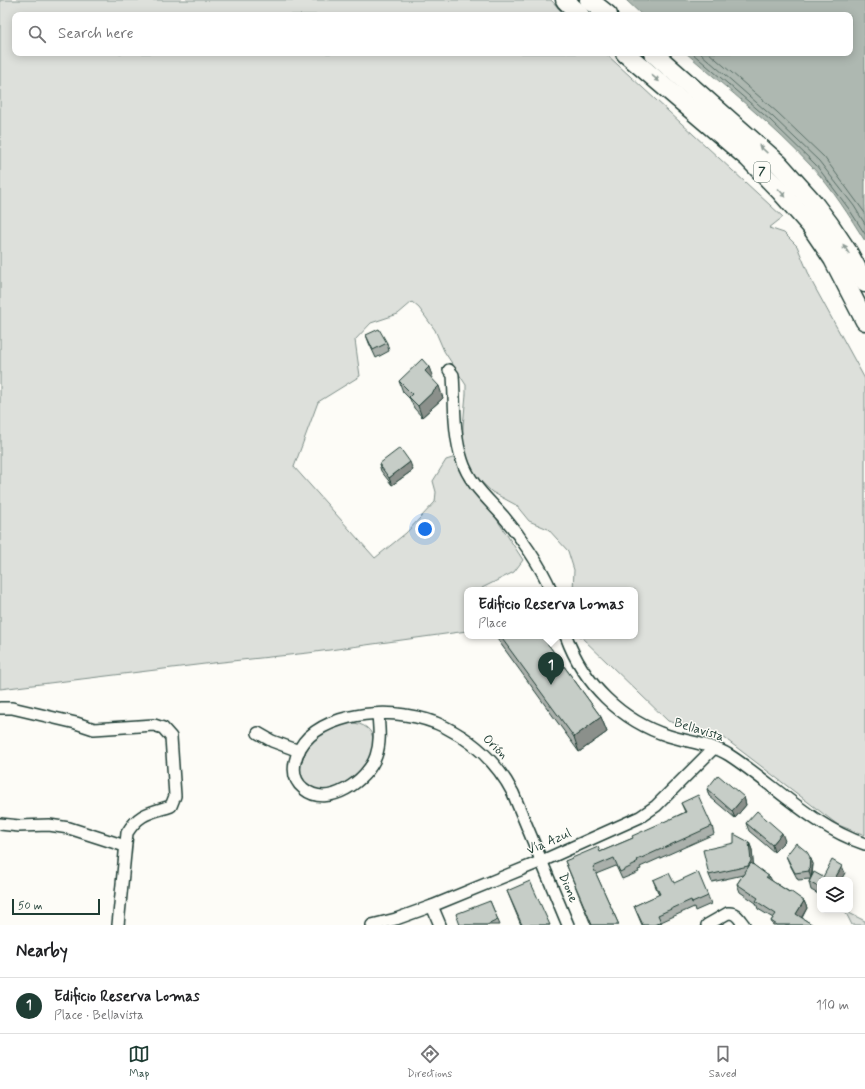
<!DOCTYPE html>
<meta charset="utf-8">
<style>
:root{--surface:#fff;--page:#f2f2f2;--text:#202124;--muted:#757577;--line:#e0e0e0;--accent:#1f3d34}
body{margin:0;font-family:Mynerve,sans-serif;background:var(--page);color:var(--text)}
.controls{position:absolute;right:12px;bottom:12px;display:grid;overflow:hidden;border-radius:8px;box-shadow:0 2px 10px #0003}
.controls button{width:36px;height:36px;display:grid;place-items:center;padding:0;border:0;border-bottom:1px solid var(--line);background:var(--surface);color:var(--text);font:20px sans-serif}
.scale{position:absolute;left:12px;bottom:10px;width:88px;box-sizing:border-box;padding-left:4px;border:2px solid #1f3d34;border-top:0;font-size:11px;line-height:14px;white-space:nowrap;color:#1f3d34;-webkit-text-stroke:3px #fdfcf7;paint-order:stroke}
.you{position:absolute;left:425px;top:529px;width:14px;height:14px;margin:-10px;border:3px solid #fff;border-radius:50%;background:#1a73e8;box-shadow:0 0 0 6px #1a73e833}
.badge{display:grid;place-items:center;width:26px;height:26px;border-radius:50%;background:var(--accent);color:#fff;font-size:13px;font-weight:700}
.pin{position:absolute;translate:-50% -33px;filter:drop-shadow(0 1px 2px #0008)}
.pin::after{content:'';position:absolute;top:21px;width:14px;height:12px;background:inherit;clip-path:polygon(0 0,100% 0,50% 100%)}
.popup{position:absolute;left:464px;top:587px;width:174px;height:52px;box-sizing:border-box;display:grid;place-content:center;border-radius:8px;background:var(--surface);filter:drop-shadow(0 1px 3px #0005);font-size:13px;white-space:nowrap;color:var(--muted)}
.popup b{font-size:15px;color:var(--text)}
.popup::after{content:'';position:absolute;left:50%;top:100%;margin-left:-8px;border:8px solid transparent;border-top-color:var(--surface)}
.list{margin:0;padding:0;list-style:none}
h2{display:flex;justify-content:space-between;align-items:center;height:52px;margin:0;padding:0 16px;font-size:17px}
h2 small{font-size:13px;font-weight:400;color:var(--muted)}
.list li{display:grid;grid-template-columns:26px 1fr auto;gap:12px;align-items:center;box-sizing:border-box;height:56px;padding:0 16px;border-top:1px solid var(--line)}
.list b{display:block;font-size:15px;white-space:nowrap}
.list p{margin:0;font-size:13px;white-space:nowrap;color:var(--muted)}
.list em{font-size:13px;font-style:normal;color:var(--muted)}
.icon{flex:none;width:22px;height:22px;fill:none;stroke:currentColor;stroke-width:2;stroke-linecap:round;stroke-linejoin:round}
.map{position:relative;flex:none;width:865px;height:925px;overflow:hidden}
.search{position:absolute;background:var(--surface);box-shadow:0 2px 10px #0003;left:12px;right:12px;top:12px;height:44px;display:flex;align-items:center;gap:10px;box-sizing:border-box;padding:0 14px;border-radius:8px;color:var(--muted);font-size:15px}
.sheet{height:108px;background:var(--surface)}
nav{display:flex;justify-content:space-around;align-items:center;box-sizing:border-box;height:56px;border-top:1px solid var(--line);background:var(--surface);font-size:11px;color:var(--muted)}
nav a{display:grid;justify-items:center;gap:2px}
nav .on{color:var(--accent)}
.map>svg:first-child{display:block}
.green{fill:#dde0db;stroke:#7e8e88}
.water{fill:#aeb8b1;stroke:#75877f}
.lines{fill:none;stroke-linecap:round;stroke-linejoin:round}
.shore{stroke:#586e66;stroke-width:1}
.minor-casing{stroke:#1f3d34;stroke-width:14}
.trunk-casing{stroke:#1f3d34;stroke-width:21}
.minor{stroke:#fdfcf7;stroke-width:11}
.trunk{stroke:#fdfcf7;stroke-width:18}
.wall{fill:#aab0ab;stroke:#1f3d34}
.shaded-wall{fill:#8b908b;stroke:#1f3d34}
.building{fill:#c6cdc7;stroke:#1f3d34}
.oneway{fill:#8e9c96}
.labels{text-anchor:middle;dominant-baseline:central;stroke-width:3;stroke-linejoin:round;paint-order:stroke}
.shield{fill:#fdfcf7;stroke:#62766e;stroke-width:1}
.shield-label{font-size:12px;font-weight:bold;fill:#1f3d34}
.street-label{font-size:13px;fill:#1f3d34;stroke:#fdfcf7}
</style>
<div class="map">
<svg width="865" height="925" viewBox="0 0 865 925">
<rect width="100%" height="100%" fill="#fdfcf7"/>
<filter id="ink" filterUnits="userSpaceOnUse"><feTurbulence type="fractalNoise" baseFrequency=".025" numOctaves="2"/><feDisplacementMap in="SourceGraphic" scale="8" xChannelSelector="R" yChannelSelector="G"/><feConvolveMatrix kernelMatrix="1 2 1 2 8 2 1 2 1" color-interpolation-filters="sRGB"/></filter>
<g filter="url(#ink)">
<g class="green">
<path d="M 0,0 L 551,0 L 565,15 L 15,15 L 15,53 L 605,53 L 783,217 L 769,228 L 784,233 L 797,246 L 813,284 L 865,379 L 865,835 L 838,825 L 723,737 L 668,721 L 580,636 L 635,636 L 635,590 L 573,590 L 574,570 L 568,551 L 548,529 L 529,521 L 516,505 L 492,492 L 470,471 L 465,459 L 463,440 L 463,426 L 466,394 L 466,385 L 444,351 L 435,330 L 419,308 L 412,302 L 398,314 L 371,323 L 355,340 L 360,376 L 318,402 L 294,467 L 375,558 L 406,533 L 435,502 L 436,492 L 433,481 L 446,460 L 456,457 L 464,480 L 496,518 L 523,560 L 514,572 L 482,588 L 482,590 L 467,590 L 467,631 L 308,653 L 213,663 L 0,689 Z"/>
<path d="M 354,723 C 385,727 373,760 357,775 C 348,783 336,789 324,790 C 290,792 298,755 315,739 C 325,729 341,724 354,723 Z"/>
<path d="M 845,911 L 865,921 L 865,925 L 852,925 Z"/>
</g>
<path class="water" d="M 626,0 L 865,0 L 865,241 C 850,217 832,188 812,167 C 774,126 729,90 686,53 L 850,53 L 850,15 L 642,15 Z"/>
<g class="lines">
<g class="shore">
<path d="M 692,53 L 770,120 L 816,165 L 849,209 L 865,234"/>
<path d="M 700,53 L 773,117 L 819,161 L 854,206 L 865,224"/>
<path d="M 709,53 L 777,112 L 824,157 L 865,213"/>
</g>
<g class="minor-casing">
<g id="minor">
<path d="M 449,370 L 453,375 C 455,403 453,433 462,460 C 469,483 488,499 503,516 C 520,536 541,566 551,590"/>
<path d="M 566,636 C 583,683 621,721 669,736 C 688,742 712,744 729,755 C 774,784 813,827 865,844"/>
<path d="M 0,708 L 12,708 L 76,723 L 94,729 L 154,725 L 163,728 L 171,737 L 175,796 L 171,806 C 150,813 139,813 127,833 L 118,925"/>
<path d="M 378,714 C 379,728 381,742 376,756 C 368,780 328,809 304,789 C 295,782 293,772 295,762 C 304,718 369,709 405,715 C 419,717 433,721 445,727 C 475,742 498,764 513,793 L 568,925"/>
<path d="M 258,733 L 272,741 L 299,751"/>
<path d="M 0,824 L 19,826 L 49,825 L 69,828 L 125,846"/>
<path d="M 432,906 L 440,925"/>
<path d="M 372,925 L 396,919 L 432,906 L 542,861 L 640,817 L 656,806 L 714,748"/>
<path d="M 707,925 L 728,913 C 736,912 739,919 744,925"/>
</g>
</g>
<g class="trunk-casing">
<g id="trunk">
<path d="M 565,0 L 580,15"/>
<path d="M 589,0 L 608,15"/>
<path d="M 625,53 L 748,158 L 781,192 L 810,225 L 833,259 L 865,321"/>
<path d="M 653,53 L 779,164 L 812,201 L 830,225 L 848,252 L 865,283"/>
</g>
</g>
<use href="#minor" class="minor"/>
<use href="#trunk" class="trunk"/>
</g>
<g class="wall">
<path d="M 366,335 L 387,343 L 389,351 L 376,358 L 369,343 Z"/>
<path d="M 433,378 L 432,379 L 443,398 L 422,417 L 414,408 L 410,399 L 403,392 L 399,381 Z"/>
<path d="M 379,464 L 413,470 L 392,485 L 381,471 Z"/>
<path d="M 495,636 L 542,636 L 601,717 L 607,732 L 579,752 Z"/>
<path d="M 707,789 L 744,797 L 746,805 L 735,818 L 709,796 Z"/>
<path d="M 681,803 L 712,826 L 714,834 L 640,867 L 641,869 L 638,870 L 639,872 L 622,879 L 616,866 L 596,874 L 619,925 L 591,925 L 565,861 L 600,852 L 633,838 L 685,812 Z"/>
<path d="M 746,823 L 785,841 L 774,852 L 749,831 Z"/>
<path d="M 749,842 L 752,850 L 753,865 L 770,877 L 772,881 L 804,901 L 807,908 L 802,918 L 813,925 L 773,925 L 771,921 L 773,918 L 758,909 L 756,903 L 740,892 L 737,884 L 743,875 L 712,882 L 709,875 Z"/>
<path d="M 786,856 L 810,857 L 813,864 L 812,876 L 823,877 L 845,873 L 820,880 L 820,895 L 811,890 L 809,882 L 810,879 L 798,880 L 789,863 Z"/>
<path d="M 653,880 L 674,883 L 708,896 L 711,904 L 695,911 L 694,907 L 661,922 L 662,925 L 642,925 L 634,906 L 659,895 Z"/>
<path d="M 507,891 L 550,925 L 521,925 Z"/>
<path d="M 490,901 L 500,925 L 460,925 Z"/>
</g>
<g class="shaded-wall">
<path d="M 429,367 L 433,378 L 429,382 L 425,371 Z"/>
<path d="M 439,386 L 443,398 L 422,417 L 418,406 Z"/>
<path d="M 410,462 L 413,470 L 392,485 L 389,478 Z"/>
<path d="M 601,717 L 607,732 L 579,752 L 574,737 Z"/>
<path d="M 744,797 L 746,805 L 735,818 L 732,811 Z"/>
<path d="M 782,833 L 785,841 L 774,852 L 772,845 Z"/>
<path d="M 749,842 L 752,850 L 754,869 L 751,873 L 748,866 Z"/>
<path d="M 810,857 L 813,864 L 811,879 L 809,871 Z"/>
<path d="M 842,866 L 845,873 L 841,880 L 834,880 Z"/>
<path d="M 804,901 L 807,908 L 799,922 L 796,914 Z"/>
</g>
<g class="building">
<path d="M 379,329 L 387,343 L 373,350 L 366,335 Z"/>
<path d="M 422,359 L 429,367 L 425,371 L 439,386 L 418,406 L 409,397 L 412,394 L 399,381 Z"/>
<path d="M 400,448 L 410,462 L 389,478 L 379,464 Z"/>
<path d="M 500,636 L 542,636 L 601,717 L 574,737 Z"/>
<path d="M 718,775 L 744,797 L 732,811 L 707,789 Z"/>
<path d="M 698,795 L 712,826 L 637,860 L 638,861 L 635,863 L 636,864 L 620,872 L 614,858 L 593,867 L 619,925 L 592,925 L 565,861 L 598,847 L 600,852 L 633,838 L 632,836 L 686,812 L 681,803 Z"/>
<path d="M 757,811 L 782,833 L 772,845 L 746,823 Z"/>
<path d="M 734,834 L 749,842 L 751,861 L 748,866 L 709,875 L 703,850 L 734,843 Z"/>
<path d="M 796,843 L 807,852 L 810,857 L 809,871 L 795,873 L 786,856 Z"/>
<path d="M 832,860 L 842,866 L 834,880 L 820,880 L 820,888 L 809,882 L 814,872 L 823,877 Z"/>
<path d="M 751,863 L 770,877 L 766,877 L 789,892 L 790,891 L 804,901 L 796,914 L 813,925 L 777,925 L 771,921 L 776,914 L 756,901 L 758,898 L 737,884 Z"/>
<path d="M 698,872 L 708,896 L 692,903 L 691,900 L 658,915 L 661,922 L 654,925 L 643,925 L 634,906 L 660,894 L 653,880 L 669,873 L 674,883 Z"/>
<path d="M 530,881 L 550,925 L 522,925 L 507,891 Z"/>
<path d="M 490,901 L 498,920 L 487,925 L 460,925 L 456,914 Z"/>
</g>
<defs><path id="oneway-solid" d="M-6-.8H1V-3.2L6.5 0L1 3.2V.8H-6Z"/></defs>
<g class="oneway">
<use href="#oneway-solid" transform="translate(655 78) rotate(41)"/>
<use href="#oneway-solid" transform="translate(763 149) rotate(-137)"/>
<use href="#oneway-solid" transform="translate(782 193) rotate(48)"/>
<use href="#oneway-solid" transform="translate(846 249) rotate(-122)"/>
</g>
</g>
<g class="labels">
<rect class="shield" x="754" y="162" width="16" height="20" rx="3"/>
<g class="shield-label">
<text x="762" y="172">7</text>
</g>
<g class="street-label">
<text transform="translate(699 730) rotate(17)">Bellavista</text>
<text transform="translate(495 747) rotate(44)">Orión</text>
<text transform="translate(549 842) rotate(-24)">Vía Azul</text>
<text transform="translate(568 888) rotate(67)">Dione</text>
</g>
</g>
</svg>
<div class="controls">
<button><svg class="icon" aria-label="layers" viewBox="0 0 24 24"><path d="M12 4l9 5-9 5-9-5zM3 14l9 5 9-5"/></svg></button>
</div>
<div class="scale">50 m</div>
<div class="you"></div>
<div class="pin badge" style="left:551px;top:685px">1</div>
<div class="popup"><b>Edificio Reserva Lomas</b>Place</div>
<div class="search"><svg class="icon" aria-label="search" viewBox="0 0 24 24"><circle cx="10" cy="10" r="6"/><path d="M15 15l6 6"/></svg>Search here</div>
</div>
<section class="sheet">
<h2>Nearby<small></small></h2>
<ul class="list">
<li><span class="badge">1</span><div><b>Edificio Reserva Lomas</b><p>Place · Bellavista</p></div><em>110 m</em></li>
</ul>
</section>
<nav>
<a class="on"><svg class="icon" aria-label="map" viewBox="0 0 24 24"><path d="M3 6l6-2 6 2 6-2v14l-6 2-6-2-6 2zM9 4v14M15 6v14"/></svg>Map</a>
<a><svg class="icon" aria-label="directions" viewBox="0 0 24 24"><path d="M12 3l9 9-9 9-9-9zM9 14v-3h6M13 9l2 2-2 2"/></svg>Directions</a>
<a><svg class="icon" aria-label="saved" viewBox="0 0 24 24"><path d="M7 4h10v16l-5-4-5 4z"/></svg>Saved</a>
</nav>
